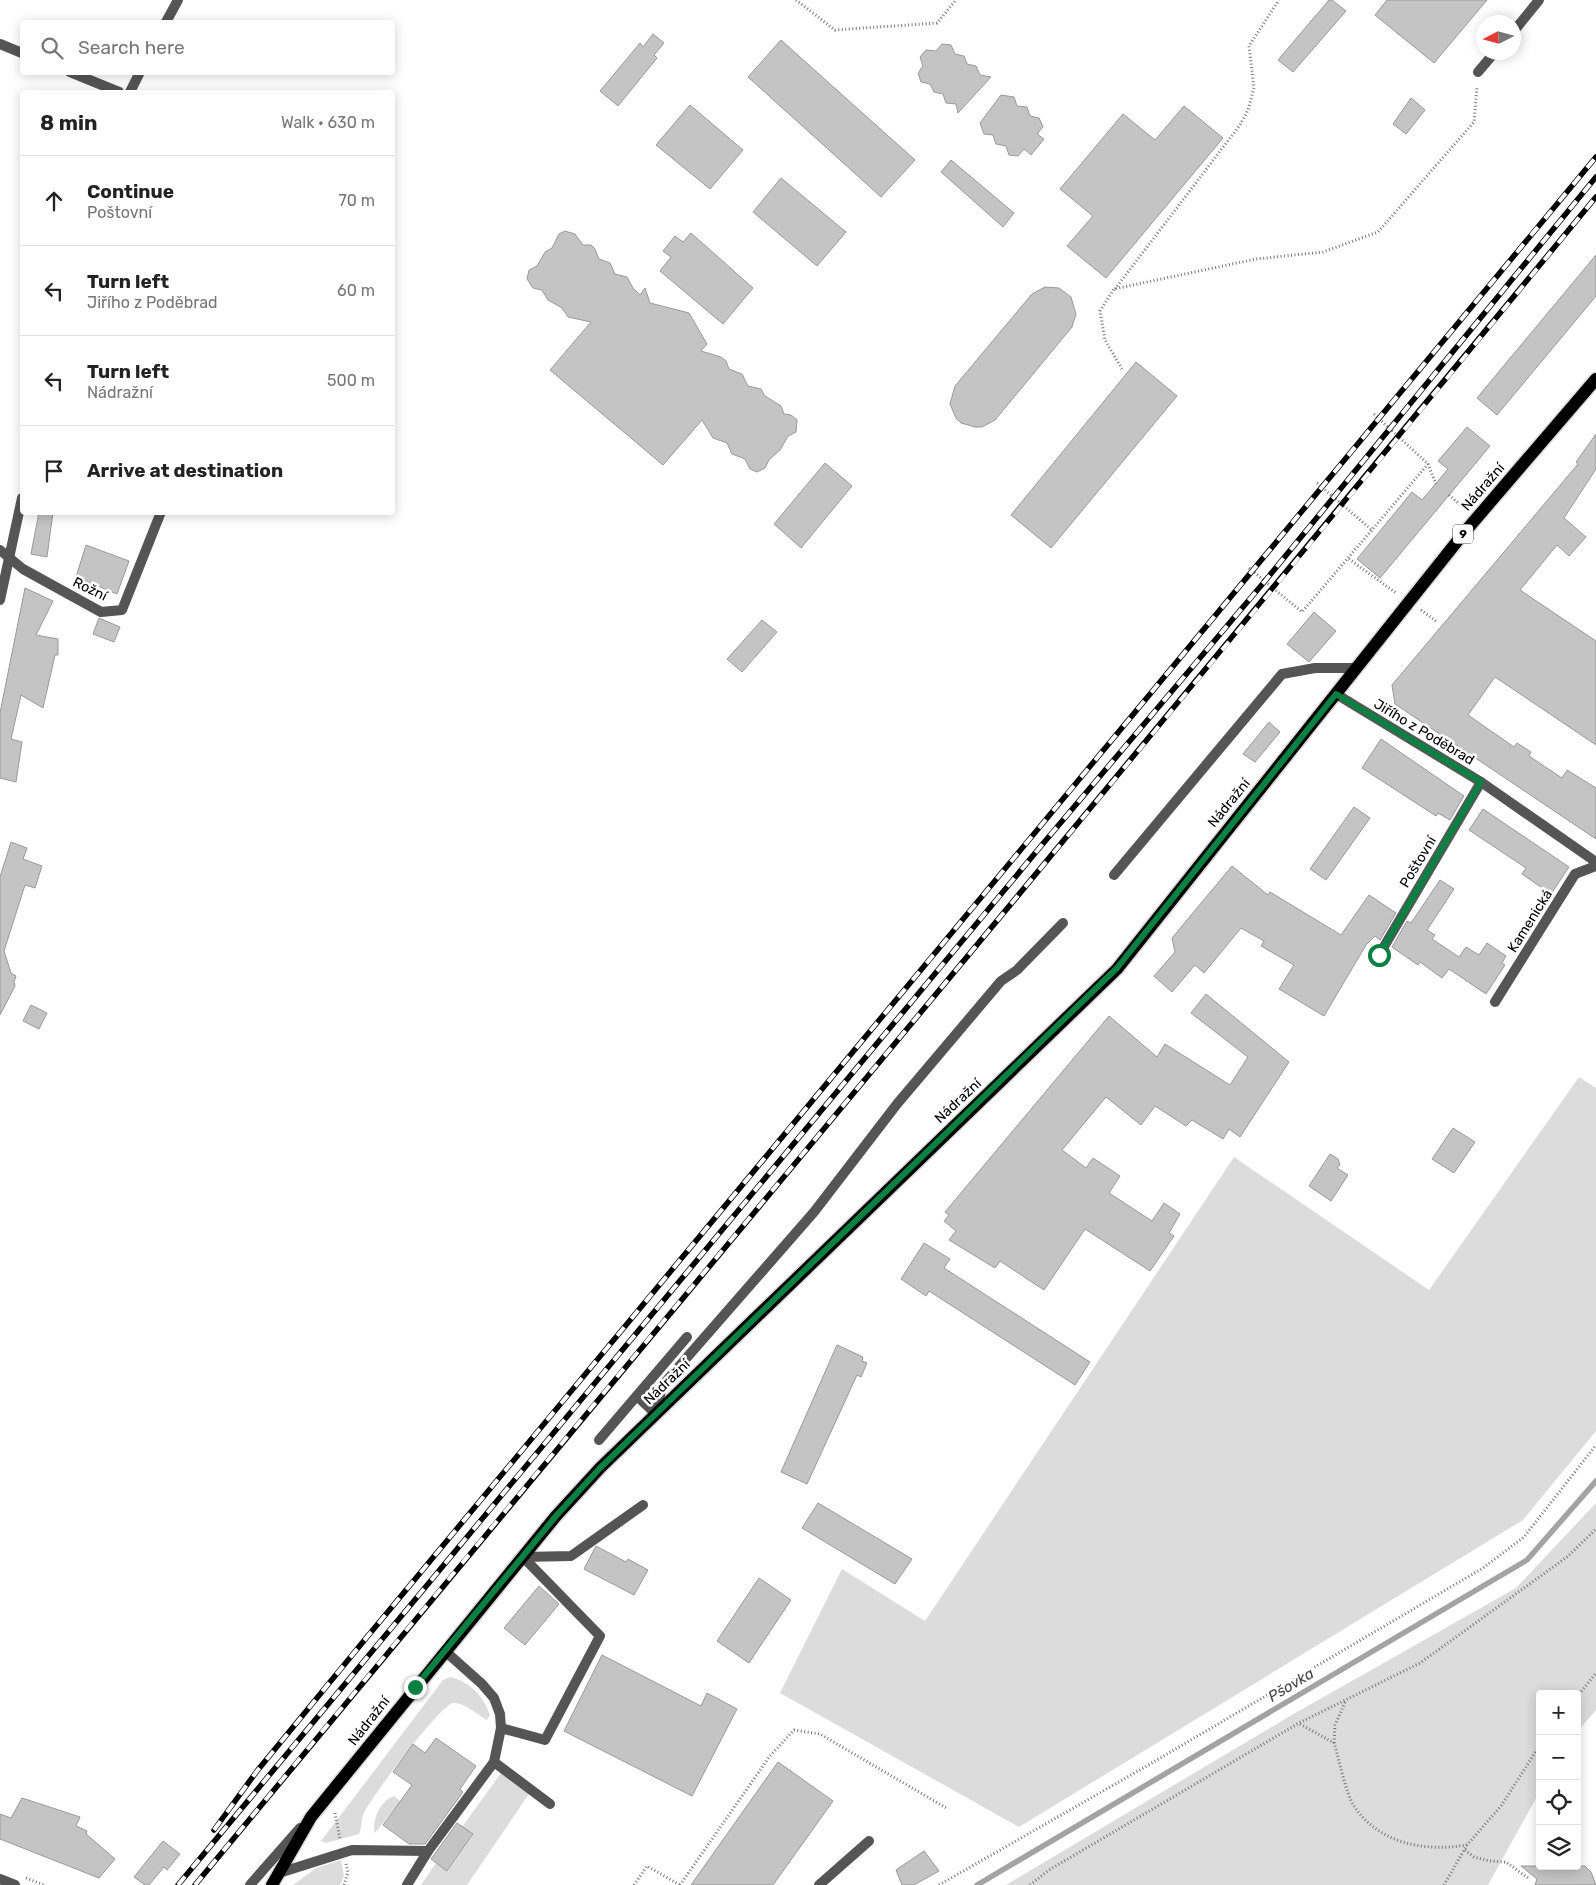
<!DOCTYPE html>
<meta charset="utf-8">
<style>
:root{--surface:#fff;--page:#f2f2f2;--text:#222;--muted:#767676;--line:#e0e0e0}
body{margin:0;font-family:Rubik,sans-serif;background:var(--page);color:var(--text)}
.controls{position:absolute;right:15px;bottom:15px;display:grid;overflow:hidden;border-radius:5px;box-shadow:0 2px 12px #0003}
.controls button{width:45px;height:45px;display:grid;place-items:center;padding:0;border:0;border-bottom:1px solid var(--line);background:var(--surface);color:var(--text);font:25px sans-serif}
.compass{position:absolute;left:1476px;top:15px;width:45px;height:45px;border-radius:50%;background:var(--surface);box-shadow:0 2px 12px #0003;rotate:264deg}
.stop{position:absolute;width:15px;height:15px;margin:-11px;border:4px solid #0b8043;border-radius:50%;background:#fff}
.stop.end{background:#0b8043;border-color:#fff;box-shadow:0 1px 5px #0008}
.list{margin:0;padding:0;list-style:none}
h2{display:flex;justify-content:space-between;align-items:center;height:65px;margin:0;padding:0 20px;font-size:21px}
h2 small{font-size:16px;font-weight:400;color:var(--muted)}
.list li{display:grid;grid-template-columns:32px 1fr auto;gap:15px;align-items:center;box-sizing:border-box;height:90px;padding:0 20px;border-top:1px solid var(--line)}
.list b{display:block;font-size:19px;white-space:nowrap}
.list p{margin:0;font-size:16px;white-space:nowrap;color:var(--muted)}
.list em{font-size:16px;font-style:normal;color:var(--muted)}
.icon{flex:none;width:28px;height:28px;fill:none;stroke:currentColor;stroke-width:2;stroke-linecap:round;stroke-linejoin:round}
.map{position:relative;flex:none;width:1596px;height:1885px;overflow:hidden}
.search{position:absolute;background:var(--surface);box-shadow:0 2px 12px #0003;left:20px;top:20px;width:375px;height:55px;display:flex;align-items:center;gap:12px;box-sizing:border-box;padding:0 18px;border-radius:5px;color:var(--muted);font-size:19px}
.panel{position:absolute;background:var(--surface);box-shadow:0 2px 12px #0003;left:20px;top:90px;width:375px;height:425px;border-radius:5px}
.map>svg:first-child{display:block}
.green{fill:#dcdcdc}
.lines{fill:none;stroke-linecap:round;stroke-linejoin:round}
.stream{stroke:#a3a3a3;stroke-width:5.5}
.building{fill:#c4c4c4;stroke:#999}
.primary-casing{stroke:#dbdbdb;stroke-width:15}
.path{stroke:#777;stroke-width:3;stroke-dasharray:1 2.5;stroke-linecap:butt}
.service{stroke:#555;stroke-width:10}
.minor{stroke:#555;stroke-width:10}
.tertiary{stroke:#555;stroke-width:10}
.primary{stroke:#000;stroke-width:12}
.rail-casing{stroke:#000;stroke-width:5.5}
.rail{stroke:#fff;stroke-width:4;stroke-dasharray:11;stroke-linecap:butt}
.route{stroke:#0b8043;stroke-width:6}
.labels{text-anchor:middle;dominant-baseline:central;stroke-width:5;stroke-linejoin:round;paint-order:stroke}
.shield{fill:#fff;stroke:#4c4c4c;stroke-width:1}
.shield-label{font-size:12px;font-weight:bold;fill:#000}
.street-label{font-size:14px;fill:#000;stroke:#fff}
.water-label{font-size:15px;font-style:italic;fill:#444;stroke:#fff}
</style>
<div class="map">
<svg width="1596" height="1885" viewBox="0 0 1596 1885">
<rect width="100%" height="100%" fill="#fff"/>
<g class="green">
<path d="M 1579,1077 L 1596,1088 L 1596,1431 L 1523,1520 L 1019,1827 L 780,1693 L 842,1569 L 925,1621 L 1234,1157 L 1429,1290 Z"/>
<path d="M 1596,1503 L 1596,1710 L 1577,1732 L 1577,1694 L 1540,1694 L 1540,1791 L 1488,1885 L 1006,1885 L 1290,1716 L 1516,1588 Z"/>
<path d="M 450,1677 C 471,1682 483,1696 490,1715 L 487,1720 C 478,1715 464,1702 453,1703 C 441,1704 368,1801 363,1815 C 361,1822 362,1827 359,1834 L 326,1843 L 321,1841 L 443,1680 Z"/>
<path d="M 501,1773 L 529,1794 L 467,1885 L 421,1885 L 436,1863 L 448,1871 L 473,1835 L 462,1827 Z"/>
<path d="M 394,1796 L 400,1801 L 375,1833 C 371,1820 381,1800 394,1796 Z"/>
<path d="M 341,1860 L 344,1876 L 340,1885 L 293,1885 L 316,1868 Z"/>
</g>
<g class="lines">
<path class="stream" d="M 977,1885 L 1527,1560 L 1596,1481"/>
</g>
<g class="building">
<path d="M 1329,0 L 1332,0 L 1346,11 L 1293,72 L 1278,60 Z"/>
<path d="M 1387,0 L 1487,0 L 1434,63 L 1375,15 Z"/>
<path d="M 653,34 L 664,43 L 654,55 L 657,58 L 618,106 L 600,91 L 640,43 L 643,47 Z"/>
<path d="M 781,40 L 915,160 L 881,197 L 748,77 Z"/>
<path d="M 942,44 L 951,45 L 955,54 L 964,56 L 967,64 L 976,66 L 980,75 L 991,77 L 958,113 L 956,104 L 946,103 L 943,94 L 934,92 L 930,84 L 921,82 L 918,73 L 923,66 L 920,57 L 926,50 L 936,51 Z"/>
<path d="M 1001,95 L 1014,97 L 1017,106 L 1027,107 L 1030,116 L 1039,118 L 1043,127 L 1037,134 L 1044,139 L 1031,155 L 1024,149 L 1018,156 L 1009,155 L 1006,146 L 996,144 L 993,135 L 984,134 L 980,123 Z"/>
<path d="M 1411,98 L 1425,110 L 1406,134 L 1393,124 Z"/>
<path d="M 690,105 L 743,150 L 710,189 L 656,145 Z"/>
<path d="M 1184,106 L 1223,138 L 1106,278 L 1067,246 L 1093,216 L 1060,189 L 1123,114 L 1155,140 Z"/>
<path d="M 951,160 L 1014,213 L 1003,227 L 941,172 Z"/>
<path d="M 781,178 L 846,232 L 817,266 L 753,212 Z"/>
<path d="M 565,231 L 575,234 L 583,245 L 591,245 L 595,249 L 599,259 L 610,263 L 615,274 L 627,277 L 633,288 L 640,295 L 645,288 L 650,303 L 689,313 L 707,344 L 701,351 L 721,357 L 726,361 L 729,369 L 742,374 L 748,386 L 761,389 L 765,396 L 781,406 L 784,414 L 791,415 L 797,420 L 796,432 L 788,436 L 780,450 L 769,460 L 765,468 L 757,472 L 750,469 L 745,459 L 732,454 L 727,443 L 713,438 L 702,420 L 663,465 L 550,370 L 591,322 L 568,317 L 562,308 L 548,300 L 542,290 L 533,288 L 527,279 L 529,270 L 537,266 L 545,252 L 552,248 L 559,234 Z"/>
<path d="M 691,233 L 753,288 L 723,324 L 660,271 L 671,257 L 663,251 L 675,236 L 683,242 Z"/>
<path d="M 1596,255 L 1596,296 L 1497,415 L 1477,398 Z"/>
<path d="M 1045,287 L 1059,288 L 1071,297 L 1076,314 L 1072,327 L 995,420 L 982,427 L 975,427 L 961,423 L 956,418 L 950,404 L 955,386 L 1032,294 Z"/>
<path d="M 1136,362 L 1177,396 L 1051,548 L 1011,515 Z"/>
<path d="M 1467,427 L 1490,446 L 1380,578 L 1357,559 L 1412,492 L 1422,500 L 1448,469 L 1438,461 Z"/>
<path d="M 1596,434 L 1596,469 L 1564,518 L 1586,537 L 1569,556 L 1557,545 L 1520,590 L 1596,641 L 1596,745 L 1495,677 L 1468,715 L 1514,747 L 1517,743 L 1531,752 L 1529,756 L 1562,778 L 1567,770 L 1596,788 L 1596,839 L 1395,704 L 1392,685 L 1578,464 L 1576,462 Z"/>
<path d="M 825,463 L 852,486 L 801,548 L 774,524 Z"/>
<path d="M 39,512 L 53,512 L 47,557 L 31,554 Z"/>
<path d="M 86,545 L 129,561 L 117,594 L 76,577 Z"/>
<path d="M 25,588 L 53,601 L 36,635 L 58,639 L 58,655 L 55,655 L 43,708 L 21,695 L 11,739 L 22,742 L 16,782 L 0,778 L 0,713 Z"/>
<path d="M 1314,612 L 1336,631 L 1309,662 L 1287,644 Z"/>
<path d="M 99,618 L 120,627 L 114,642 L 93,634 Z"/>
<path d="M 762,620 L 777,632 L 742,672 L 727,659 Z"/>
<path d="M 1269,722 L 1280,732 L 1255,762 L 1243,754 Z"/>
<path d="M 1381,739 L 1464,796 L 1450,820 L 1438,813 L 1436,816 L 1362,768 Z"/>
<path d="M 1354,807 L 1370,818 L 1326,880 L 1310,869 Z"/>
<path d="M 1483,809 L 1569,867 L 1551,894 L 1522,874 L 1526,868 L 1469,830 Z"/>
<path d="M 11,842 L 27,848 L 23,859 L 42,866 L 35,888 L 25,885 L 4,951 L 11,973 L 16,976 L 14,982 L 15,986 L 0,1015 L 0,877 Z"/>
<path d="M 1232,866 L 1268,895 L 1270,892 L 1341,935 L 1369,895 L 1396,913 L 1380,940 L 1375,936 L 1366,945 L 1324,1016 L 1279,989 L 1294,965 L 1261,946 L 1264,941 L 1241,928 L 1204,973 L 1195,965 L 1172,992 L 1154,976 L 1175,952 L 1172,938 Z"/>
<path d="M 1440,880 L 1454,889 L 1427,930 L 1435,935 L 1432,939 L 1459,957 L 1466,947 L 1479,955 L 1487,943 L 1506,956 L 1502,963 L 1505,965 L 1486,994 L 1449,969 L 1442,978 L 1420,962 L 1418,965 L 1392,947 L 1407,921 L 1411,923 Z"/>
<path d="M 1206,994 L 1289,1062 L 1240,1137 L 1229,1129 L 1223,1139 L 1192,1120 L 1186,1126 L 1155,1106 L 1141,1125 L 1106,1097 L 1062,1150 L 1086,1168 L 1093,1158 L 1120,1176 L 1109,1193 L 1152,1221 L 1164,1203 L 1180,1214 L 1169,1233 L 1174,1236 L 1150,1271 L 1085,1229 L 1044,1290 L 1000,1261 L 995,1268 L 949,1240 L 956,1231 L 944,1221 L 949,1215 L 945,1212 L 1109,1016 L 1157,1057 L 1165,1044 L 1230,1085 L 1248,1057 L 1191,1013 Z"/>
<path d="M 31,1005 L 47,1013 L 39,1029 L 23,1021 Z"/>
<path d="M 1453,1128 L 1475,1142 L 1454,1173 L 1432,1159 Z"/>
<path d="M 1330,1154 L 1338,1159 L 1340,1165 L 1337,1168 L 1348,1175 L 1331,1201 L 1309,1186 Z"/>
<path d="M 924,1243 L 950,1259 L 944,1268 L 1090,1362 L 1075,1385 L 929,1291 L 926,1296 L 901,1279 Z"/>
<path d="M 837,1345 L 863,1357 L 862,1361 L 867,1363 L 861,1377 L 857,1375 L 807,1484 L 781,1472 Z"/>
<path d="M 818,1503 L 912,1559 L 895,1584 L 802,1528 Z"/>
<path d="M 596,1546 L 626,1562 L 628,1559 L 648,1570 L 634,1595 L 584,1569 Z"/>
<path d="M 759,1578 L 791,1600 L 749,1663 L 717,1641 Z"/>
<path d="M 539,1586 L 559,1604 L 525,1645 L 504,1628 Z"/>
<path d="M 602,1655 L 701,1706 L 707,1693 L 737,1709 L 692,1796 L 564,1731 Z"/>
<path d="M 436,1738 L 476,1766 L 460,1789 L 463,1792 L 425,1844 L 409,1844 L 383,1825 L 412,1785 L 393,1772 L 413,1744 L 425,1753 Z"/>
<path d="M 778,1762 L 833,1801 L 773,1885 L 691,1885 Z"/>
<path d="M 22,1798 L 80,1817 L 76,1826 L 87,1831 L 86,1834 L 115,1859 L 99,1878 L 0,1839 L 0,1814 L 11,1818 Z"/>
<path d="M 457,1823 L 473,1834 L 447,1871 L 431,1859 Z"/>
<path d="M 163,1841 L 180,1854 L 167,1870 L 164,1867 L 149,1885 L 145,1885 L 134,1877 Z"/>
<path d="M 924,1851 L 939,1871 L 914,1885 L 902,1885 L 896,1870 Z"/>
<path d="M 1521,1866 L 1585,1866 L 1591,1872 L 1596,1885 L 1535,1885 L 1537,1879 Z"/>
</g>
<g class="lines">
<g class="primary-casing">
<path id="primary" d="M 272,1885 L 311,1817 L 556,1516 L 600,1468 L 1117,969 L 1463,534 L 1596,379"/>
</g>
<g class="path">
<path d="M 796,0 L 835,30 L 937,23 L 956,0"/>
<path d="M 1115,289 L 1240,125 L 1248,110 L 1254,88 L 1249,46 L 1279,0"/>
<path d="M 1122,369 L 1105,340 L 1100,311 L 1114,289 L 1256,259 L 1323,252 L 1378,232 L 1474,122 L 1477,86"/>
<path d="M 1374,414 L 1428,464 L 1436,484"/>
<path d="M 1317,483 L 1373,531"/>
<path d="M 1449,495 L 1466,510"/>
<path d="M 1349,559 L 1396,593"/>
<path d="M 1249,568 L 1302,612 L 1428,464"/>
<path d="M 1421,610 L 1436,621"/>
<path d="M 1577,1697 L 1596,1673"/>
<path d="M 1300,1724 L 1334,1743 C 1339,1759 1346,1794 1354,1806 C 1379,1844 1425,1852 1467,1845"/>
<path d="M 1334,1743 L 1335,1725 L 1346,1700"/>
<path d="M 335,1813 L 340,1839"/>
<path d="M 1465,1850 L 1474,1857 L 1489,1861 L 1506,1862 L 1528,1878"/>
<path d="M 26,1878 L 44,1885"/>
<path d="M 344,1885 L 348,1872 L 346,1864"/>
<path d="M 634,1885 L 647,1866 L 680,1885"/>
<path d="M 680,1885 L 770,1756 L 794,1730 L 820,1734 L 948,1809"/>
<path d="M 939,1885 L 1145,1767 L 1483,1568 L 1524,1537 L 1596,1445"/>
<path d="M 1030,1885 L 1049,1870 L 1299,1723 L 1420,1663 L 1567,1557 L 1596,1529"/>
<path d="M 1444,1885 L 1467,1845 L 1501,1806 L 1540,1745"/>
</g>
<g class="service">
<path d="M 0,44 L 22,53"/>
<path d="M 70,72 L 119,92"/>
<path d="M 1114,875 L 1282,674 L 1315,668 L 1357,668"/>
<path d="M 637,1396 L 656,1414"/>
<path d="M 656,1414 L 662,1386 L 814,1212 L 897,1104 L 1001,981 L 1017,970 L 1063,923"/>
<path d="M 599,1440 L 687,1337"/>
<path d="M 819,1885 L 869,1841"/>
</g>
<g class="minor">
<path d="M 166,22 L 178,0"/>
<path d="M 1514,31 L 1539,0"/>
<path d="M 1478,72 L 1495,52"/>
<path d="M 130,92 L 140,72"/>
<path d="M 0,550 L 23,569 L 101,612 L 122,610 L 161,512"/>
<path d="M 0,600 L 22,498"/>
<path d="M 1336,694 L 1481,782 L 1596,862"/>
<path d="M 1379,955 L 1481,782"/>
<path d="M 1495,1002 L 1575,874 L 1596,866"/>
<path d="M 523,1557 L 571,1556 L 643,1505"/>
<path d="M 501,1728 L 545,1740 L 600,1636 L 523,1557"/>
<path d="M 494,1762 L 550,1804"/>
<path d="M 279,1873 L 352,1850 L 428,1851"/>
<path d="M 0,1879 L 15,1885"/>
<path d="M 407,1885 L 428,1851 L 494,1762 L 501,1728 L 500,1714 L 494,1698 L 482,1684 L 445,1651"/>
</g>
<path class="tertiary" d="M 250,1885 L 300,1828"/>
<use href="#primary" class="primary"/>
<g class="rail-casing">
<g id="rail">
<path d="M 214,1830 L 257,1771 L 367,1637 L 1596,157"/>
<path d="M 178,1885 L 1041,846 L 1265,581 L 1596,177"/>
<path d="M 195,1885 C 661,1322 1132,762 1596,197"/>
</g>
</g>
<use href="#rail" class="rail"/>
</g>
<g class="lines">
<path class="route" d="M 415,1687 L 556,1516 L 600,1468 L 1117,968 L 1336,694 L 1481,782 L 1379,955"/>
</g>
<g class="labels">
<rect class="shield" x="1453" y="524.5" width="20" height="19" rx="4"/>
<g class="shield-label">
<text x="1463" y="534">9</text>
</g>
<g class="street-label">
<text transform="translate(1483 487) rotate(-49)">Nádražní</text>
<text transform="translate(90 589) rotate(26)">Rožní</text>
<text transform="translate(1424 732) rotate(31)">Jiřího z Poděbrad</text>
<text transform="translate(1229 803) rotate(-51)">Nádražní</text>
<text transform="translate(1418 862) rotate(-59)">Poštovní</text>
<text transform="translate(1530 921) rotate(-58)">Kamenická</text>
<text transform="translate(958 1101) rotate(-43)">Nádražní</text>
<text transform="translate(667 1382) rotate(-44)">Nádražní</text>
<text transform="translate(369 1721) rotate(-52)">Nádražní</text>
</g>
<g class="water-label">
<text transform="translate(1291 1685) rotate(-31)">Pšovka</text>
</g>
</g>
</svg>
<div class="controls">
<button>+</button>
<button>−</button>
<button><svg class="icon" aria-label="locate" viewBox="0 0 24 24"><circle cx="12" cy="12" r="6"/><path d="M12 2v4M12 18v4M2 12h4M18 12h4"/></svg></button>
<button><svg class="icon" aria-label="layers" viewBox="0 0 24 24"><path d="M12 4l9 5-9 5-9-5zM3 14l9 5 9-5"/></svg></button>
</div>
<svg class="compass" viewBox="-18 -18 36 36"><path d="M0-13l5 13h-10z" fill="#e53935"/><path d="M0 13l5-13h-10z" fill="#767676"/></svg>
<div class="stop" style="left:1379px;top:955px"></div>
<div class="stop end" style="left:415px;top:1687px"></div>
<div class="search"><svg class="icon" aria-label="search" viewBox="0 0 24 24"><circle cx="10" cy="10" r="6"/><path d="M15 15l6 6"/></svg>Search here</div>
<section class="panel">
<h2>8 min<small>Walk · 630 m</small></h2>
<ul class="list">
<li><svg class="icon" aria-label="ahead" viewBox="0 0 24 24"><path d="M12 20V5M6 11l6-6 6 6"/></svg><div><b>Continue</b><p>Poštovní</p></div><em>70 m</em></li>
<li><svg class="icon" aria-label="left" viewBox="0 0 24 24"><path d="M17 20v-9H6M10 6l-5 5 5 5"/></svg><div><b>Turn left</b><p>Jiřího z Poděbrad</p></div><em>60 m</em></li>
<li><svg class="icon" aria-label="left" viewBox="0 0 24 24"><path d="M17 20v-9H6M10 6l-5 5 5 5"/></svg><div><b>Turn left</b><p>Nádražní</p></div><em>500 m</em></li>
<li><svg class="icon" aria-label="arrive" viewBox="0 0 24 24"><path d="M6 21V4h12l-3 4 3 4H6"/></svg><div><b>Arrive at destination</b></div></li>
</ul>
</section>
</div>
